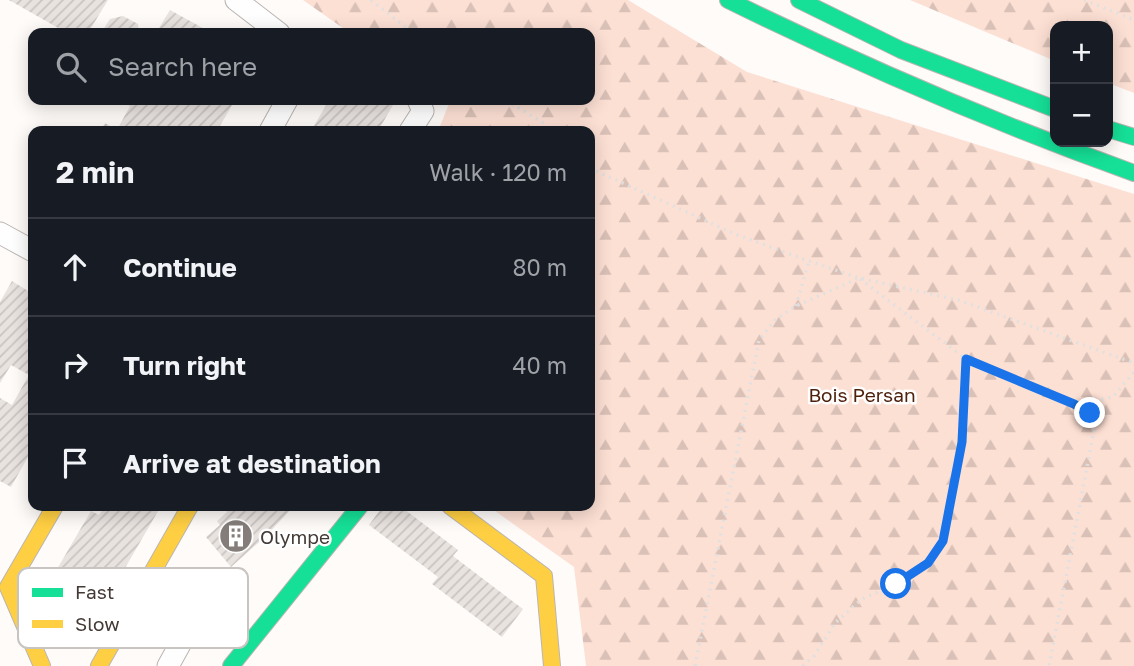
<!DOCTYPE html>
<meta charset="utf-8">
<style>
:root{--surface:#171b24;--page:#20242c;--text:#f1f3f6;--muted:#9ea1a6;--line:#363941}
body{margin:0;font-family:"Golos Text",sans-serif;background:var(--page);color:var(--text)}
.controls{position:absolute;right:21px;top:21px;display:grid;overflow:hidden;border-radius:14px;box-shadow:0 4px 18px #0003}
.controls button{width:63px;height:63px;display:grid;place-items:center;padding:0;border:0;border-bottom:2px solid var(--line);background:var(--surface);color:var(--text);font:35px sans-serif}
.stop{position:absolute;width:21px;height:21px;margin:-16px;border:5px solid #1a73e8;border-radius:50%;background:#fff}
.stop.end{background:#1a73e8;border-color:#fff;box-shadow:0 2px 7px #0008}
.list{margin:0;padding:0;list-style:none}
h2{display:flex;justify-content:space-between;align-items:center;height:91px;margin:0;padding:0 28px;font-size:30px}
h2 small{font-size:23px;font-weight:400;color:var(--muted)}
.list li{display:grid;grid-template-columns:46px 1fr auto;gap:21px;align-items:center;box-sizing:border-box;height:98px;padding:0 28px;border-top:2px solid var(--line)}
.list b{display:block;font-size:26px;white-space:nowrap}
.list em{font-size:23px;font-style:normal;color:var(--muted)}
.icon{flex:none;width:38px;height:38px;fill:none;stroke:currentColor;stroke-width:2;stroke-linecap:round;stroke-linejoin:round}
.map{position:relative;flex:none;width:1134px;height:666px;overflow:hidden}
.search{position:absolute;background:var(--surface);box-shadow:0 4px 18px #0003;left:28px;top:28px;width:567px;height:77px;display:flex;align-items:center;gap:18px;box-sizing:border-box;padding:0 24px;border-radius:14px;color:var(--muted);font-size:26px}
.panel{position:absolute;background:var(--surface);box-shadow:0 4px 18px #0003;left:28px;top:126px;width:567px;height:385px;border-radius:14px}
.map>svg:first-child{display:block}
.forest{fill:url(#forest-firs)}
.building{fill:url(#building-hatch)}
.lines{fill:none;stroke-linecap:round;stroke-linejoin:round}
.street-casing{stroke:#bab5b2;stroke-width:23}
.fast-casing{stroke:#bab5b2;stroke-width:18}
.slow-casing{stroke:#bab5b2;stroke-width:18}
.path{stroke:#e1e0e0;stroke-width:3.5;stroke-dasharray:2 5;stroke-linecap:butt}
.street{stroke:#fffefe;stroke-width:21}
.fast{stroke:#16e098;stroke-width:16}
.slow{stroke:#ffcf43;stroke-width:16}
.route{stroke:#1a73e8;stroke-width:9}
.labels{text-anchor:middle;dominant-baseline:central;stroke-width:5;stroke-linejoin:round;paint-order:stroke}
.park-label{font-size:19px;fill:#4f210c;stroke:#fff}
.poi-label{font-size:19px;fill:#433935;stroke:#fff;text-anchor:start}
.key{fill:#fff;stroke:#c7c4c2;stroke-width:2}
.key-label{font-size:19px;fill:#433935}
</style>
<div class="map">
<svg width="1134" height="666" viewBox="0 0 1134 666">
<defs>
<pattern id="forest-firs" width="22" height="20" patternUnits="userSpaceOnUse" patternTransform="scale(1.75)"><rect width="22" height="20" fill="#fde0d4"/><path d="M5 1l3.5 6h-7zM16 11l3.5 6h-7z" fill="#dac1b7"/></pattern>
<pattern id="building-hatch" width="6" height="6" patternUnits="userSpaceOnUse" patternTransform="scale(1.75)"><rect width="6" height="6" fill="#e9e3e0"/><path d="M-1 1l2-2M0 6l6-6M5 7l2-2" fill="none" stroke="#c9c4c1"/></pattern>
</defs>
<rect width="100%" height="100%" fill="#fefbf9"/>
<g class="forest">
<path d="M 303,0 L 628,0 L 747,72 L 1134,194 L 1134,666 L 586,666 L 574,567 L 488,506 L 590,506 L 590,131 L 438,131 L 449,104 L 444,100 L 590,100 L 590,33 L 350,33 Z"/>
<path d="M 910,0 L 1134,0 L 1134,93 L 1108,83 L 1108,26 L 1055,26 L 1055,61 Z"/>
</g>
<g class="building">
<path d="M 9,0 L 108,0 L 88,33 L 67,33 Z"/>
<path d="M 170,10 L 210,32 L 213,28 L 218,28 L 221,33 L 156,33 Z"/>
<path d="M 123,16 L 138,24 L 139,33 L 101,33 L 110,19 Z"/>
<path d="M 118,100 L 235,100 L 217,131 L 100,131 L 105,123 L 117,130 L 130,106 Z"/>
<path d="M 329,100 L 385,100 L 393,105 L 378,131 L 311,131 Z"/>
<path d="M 12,281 L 33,294 L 33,448 L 11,487 L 0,481 L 0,398 L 12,405 L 29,375 L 11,365 L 0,383 L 0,302 Z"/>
<path d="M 105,506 L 161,506 L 88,632 L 49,609 L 55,600 L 43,593 L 91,511 L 99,515 Z"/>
<path d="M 222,506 L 294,506 L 266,536 L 231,567 L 206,537 L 220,525 L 217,521 L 227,512 Z"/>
<path d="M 383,506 L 400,506 L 458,550 L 453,556 L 523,609 L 502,637 L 432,584 L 438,577 L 369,525 Z"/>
</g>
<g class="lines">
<g class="street-casing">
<g id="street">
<path d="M 236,0 L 279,33"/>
<path d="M 270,131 L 287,100"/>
<path d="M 410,131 L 423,111 L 418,100"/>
<path d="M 0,233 L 33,251"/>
<path d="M 168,666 L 204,601"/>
</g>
</g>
<g class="fast-casing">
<g id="fast">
<path d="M 728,0 C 860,65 995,123 1134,173"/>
<path d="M 799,0 L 901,50 L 1055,109"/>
<path d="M 1108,129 L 1134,137"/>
<path d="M 231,666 L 360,506"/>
</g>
</g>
<g class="slow-casing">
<g id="slow">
<path d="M 450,506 L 544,576 L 552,666"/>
<path d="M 42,666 L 8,587 L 55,506"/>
<path d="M 99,666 L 190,506"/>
</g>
</g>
<g class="path">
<path d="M 371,0 L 413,33"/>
<path d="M 1084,0 L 1134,20"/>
<path d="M 506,100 L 545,124 L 552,131"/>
<path d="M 590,168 L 735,234 L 809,261 L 859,278 L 958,300 L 1134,363"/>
<path d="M 860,279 L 966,359 L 1074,404 L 1090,413 L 1096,420 L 1049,666"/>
<path d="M 796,306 L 809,261"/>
<path d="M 1074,404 L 1113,397 L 1134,372"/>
<path d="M 695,666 L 759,340 L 775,320 L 796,306 L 857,279"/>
<path d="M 803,666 L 814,656 L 835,623 L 862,599 L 896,584 L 928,563 L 943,541 L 962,442 L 966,359"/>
</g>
<use href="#street" class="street"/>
<use href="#fast" class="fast"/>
<use href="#slow" class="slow"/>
</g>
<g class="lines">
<path class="route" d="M 896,584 L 928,563 L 943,541 L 962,442 L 966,359 L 1074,404 L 1090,413"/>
</g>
<defs>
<g id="building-disc" transform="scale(1.75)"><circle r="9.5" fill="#847d7a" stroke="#fff"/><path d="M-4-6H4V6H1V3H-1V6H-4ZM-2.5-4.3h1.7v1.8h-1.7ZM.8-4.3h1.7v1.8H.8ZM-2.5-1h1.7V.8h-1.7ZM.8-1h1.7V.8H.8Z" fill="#fff"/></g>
</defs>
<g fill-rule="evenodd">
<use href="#building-disc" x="236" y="536"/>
</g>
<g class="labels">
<g class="park-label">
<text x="862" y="394">Bois Persan</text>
</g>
<g class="poi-label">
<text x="260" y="536">Olympe</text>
</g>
</g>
<rect x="18" y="568" width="230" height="80" rx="10" class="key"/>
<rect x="32" y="588" width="31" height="9" fill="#16e098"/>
<rect x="32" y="620" width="31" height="8" fill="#ffcf43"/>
<g class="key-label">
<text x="75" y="599">Fast</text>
<text x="75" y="631">Slow</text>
</g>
</svg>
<div class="controls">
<button>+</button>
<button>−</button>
</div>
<div class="stop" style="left:896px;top:584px"></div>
<div class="stop end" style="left:1090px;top:413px"></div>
<div class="search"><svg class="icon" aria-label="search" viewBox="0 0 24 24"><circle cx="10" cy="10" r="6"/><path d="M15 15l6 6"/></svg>Search here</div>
<section class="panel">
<h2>2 min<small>Walk · 120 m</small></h2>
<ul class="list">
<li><svg class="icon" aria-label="ahead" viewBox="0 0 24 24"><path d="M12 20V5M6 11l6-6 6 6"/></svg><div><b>Continue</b></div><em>80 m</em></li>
<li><svg class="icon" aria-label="right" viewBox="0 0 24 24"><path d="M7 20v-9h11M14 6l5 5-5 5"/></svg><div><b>Turn right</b></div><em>40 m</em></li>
<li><svg class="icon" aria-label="arrive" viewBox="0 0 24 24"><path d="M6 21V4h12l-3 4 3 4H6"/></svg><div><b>Arrive at destination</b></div></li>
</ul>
</section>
</div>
